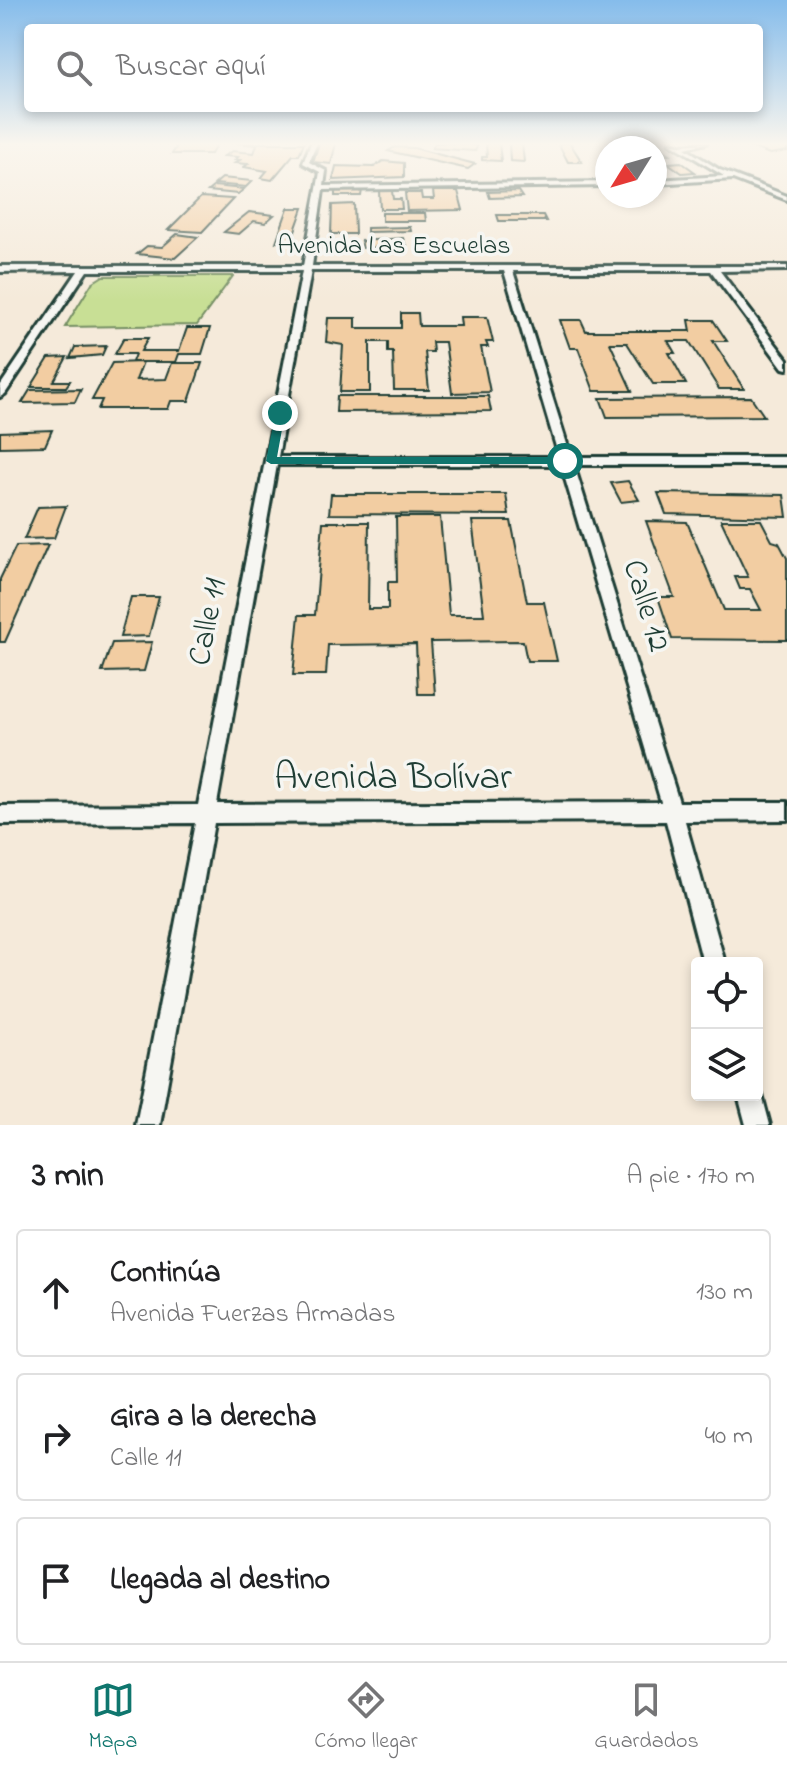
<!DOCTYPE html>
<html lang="es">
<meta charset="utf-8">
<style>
:root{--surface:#fff;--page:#f6f6f6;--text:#202124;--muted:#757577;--line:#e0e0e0;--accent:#0f766e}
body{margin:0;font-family:"Indie Flower",sans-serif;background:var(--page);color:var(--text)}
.controls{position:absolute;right:24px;bottom:24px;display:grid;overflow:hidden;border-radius:8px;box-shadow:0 4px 12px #0003}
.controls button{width:72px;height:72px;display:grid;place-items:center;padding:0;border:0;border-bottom:2px solid var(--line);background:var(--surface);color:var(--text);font:40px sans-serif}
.compass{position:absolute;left:595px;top:136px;width:72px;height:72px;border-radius:50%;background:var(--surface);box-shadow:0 4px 12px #0003;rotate:233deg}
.stop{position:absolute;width:24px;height:24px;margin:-18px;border:6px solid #0f766e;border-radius:50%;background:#fff}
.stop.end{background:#0f766e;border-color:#fff;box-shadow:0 2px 8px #0008}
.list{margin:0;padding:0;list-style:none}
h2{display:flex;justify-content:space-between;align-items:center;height:104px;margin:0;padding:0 32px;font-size:34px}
h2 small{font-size:26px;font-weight:400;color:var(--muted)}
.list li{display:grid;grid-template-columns:52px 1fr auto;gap:24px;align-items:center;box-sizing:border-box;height:128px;margin:0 16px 16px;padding:0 16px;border:2px solid var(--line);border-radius:8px}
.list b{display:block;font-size:30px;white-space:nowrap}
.list p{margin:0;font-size:26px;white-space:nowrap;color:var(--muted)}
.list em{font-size:26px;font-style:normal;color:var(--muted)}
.icon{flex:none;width:44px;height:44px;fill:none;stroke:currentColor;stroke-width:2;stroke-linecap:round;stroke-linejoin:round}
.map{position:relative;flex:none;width:787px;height:1125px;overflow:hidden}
.search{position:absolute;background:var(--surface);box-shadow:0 4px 12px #0003;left:24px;right:24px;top:24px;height:88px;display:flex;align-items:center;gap:20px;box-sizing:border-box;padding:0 28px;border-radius:8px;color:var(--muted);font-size:30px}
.sheet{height:536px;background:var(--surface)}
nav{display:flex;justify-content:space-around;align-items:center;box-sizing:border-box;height:112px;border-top:2px solid var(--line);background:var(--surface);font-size:22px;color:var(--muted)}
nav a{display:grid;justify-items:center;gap:4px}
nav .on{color:var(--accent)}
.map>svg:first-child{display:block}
.green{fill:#c8df95;stroke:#748e64;stroke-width:2}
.building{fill:#f2cda2;stroke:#1f3d34;stroke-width:2}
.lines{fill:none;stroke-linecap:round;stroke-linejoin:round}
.minor-casing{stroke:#1f3d34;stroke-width:6}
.minor{fill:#f6f6f2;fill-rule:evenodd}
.route{fill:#0f766e}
.labels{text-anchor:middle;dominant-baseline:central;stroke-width:7;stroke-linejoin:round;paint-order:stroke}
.far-street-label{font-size:26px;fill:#1f3d34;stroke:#f6f6f2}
.street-label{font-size:32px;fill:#1f3d34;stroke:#f6f6f2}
.near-street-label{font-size:38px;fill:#1f3d34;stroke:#f6f6f2}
</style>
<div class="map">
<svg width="787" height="1125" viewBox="0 0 787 1125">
<rect width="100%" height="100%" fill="#f5eada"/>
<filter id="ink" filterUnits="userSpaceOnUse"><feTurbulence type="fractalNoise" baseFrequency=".0125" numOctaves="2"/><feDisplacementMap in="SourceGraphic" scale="16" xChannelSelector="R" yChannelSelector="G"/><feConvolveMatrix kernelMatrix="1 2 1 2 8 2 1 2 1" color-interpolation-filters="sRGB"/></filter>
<g filter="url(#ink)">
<path class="green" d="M 103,276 L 233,276 L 197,325 L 65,327 L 92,283 Z"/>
<g class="building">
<path d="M 179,143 L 217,144 L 211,154 L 172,154 Z"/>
<path d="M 236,143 L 304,143 L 299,155 L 293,155 L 272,180 L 261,178 L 267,171 L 244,167 L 248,164 L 235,163 L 240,160 L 235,160 L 238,157 L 224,156 L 232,151 L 254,153 L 257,145 Z"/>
<path d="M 319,143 L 336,143 L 331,164 L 313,162 Z"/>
<path d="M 435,143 L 452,143 L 478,145 L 475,151 L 432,148 Z"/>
<path d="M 486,143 L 499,143 L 501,161 L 482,160 L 482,157 L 487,157 Z"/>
<path d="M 509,143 L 522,143 L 524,162 L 510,161 Z"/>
<path d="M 558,143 L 570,143 L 582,162 L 568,162 Z"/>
<path d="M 636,143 L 652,143 L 670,154 L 655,155 L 655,148 L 644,148 Z"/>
<path d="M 739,143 L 787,143 L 787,151 L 770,154 Z"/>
<path d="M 395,147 L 414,148 L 475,164 L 468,169 L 388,151 Z"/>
<path d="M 383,161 L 404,163 L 404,177 L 333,180 L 336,166 L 374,167 Z"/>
<path d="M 681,162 L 695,172 L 682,173 L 668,163 Z"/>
<path d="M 222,178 L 252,181 L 246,187 L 215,184 Z"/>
<path d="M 214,186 L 244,189 L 238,194 L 208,191 Z"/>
<path d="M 335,190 L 362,190 L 361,196 L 335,196 Z"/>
<path d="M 379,191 L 392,191 L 393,199 L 401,199 L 402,209 L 380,209 Z"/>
<path d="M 433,191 L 458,191 L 463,210 L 407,211 L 405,193 L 421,193 L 422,199 L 434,199 Z"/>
<path d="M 518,191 L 522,197 L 490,198 L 488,192 Z"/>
<path d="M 201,197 L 233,199 L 202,232 L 168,230 Z"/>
<path d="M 354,204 L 355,234 L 331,234 L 332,205 Z"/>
<path d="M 288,208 L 303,208 L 291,242 L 276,242 Z"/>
<path d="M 249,212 L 274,215 L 265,223 L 254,221 L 239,234 L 224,232 Z"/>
<path d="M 382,213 L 425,213 L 426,221 L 382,221 Z"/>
<path d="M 497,215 L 543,215 L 546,221 L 499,221 Z"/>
<path d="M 410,227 L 411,231 L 367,232 L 367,228 Z"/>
<path d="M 177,234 L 198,237 L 175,258 L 137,254 L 147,246 L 162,247 Z"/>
<path d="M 403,238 L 406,246 L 363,248 L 361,241 Z"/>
<path d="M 401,313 L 418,313 L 419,326 L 461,326 L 460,317 L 487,317 L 493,342 L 486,342 L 488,347 L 481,347 L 490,392 L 452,393 L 445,342 L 432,342 L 433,352 L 425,352 L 429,390 L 394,390 L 393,352 L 388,352 L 388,342 L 370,342 L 370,392 L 340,392 L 343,345 L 326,342 L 328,318 L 356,318 L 356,328 L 401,328 Z"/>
<path d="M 560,320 L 581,320 L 586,331 L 691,331 L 689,320 L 713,320 L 727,341 L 713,341 L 744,389 L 719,389 L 689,341 L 668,341 L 675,353 L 669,353 L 686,384 L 653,384 L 627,343 L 610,343 L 632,391 L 594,391 L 578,348 L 570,348 Z"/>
<path d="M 187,328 L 210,328 L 202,354 L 179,354 L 176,362 L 132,362 L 135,354 L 115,354 L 124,338 L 148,338 L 141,351 L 179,351 Z"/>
<path d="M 106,346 L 102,355 L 70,358 L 75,347 Z"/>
<path d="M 67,357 L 54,381 L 70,381 L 66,387 L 31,387 L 49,358 Z"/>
<path d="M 143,362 L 136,380 L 166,379 L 172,363 L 202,363 L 189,401 L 171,401 L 168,409 L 98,409 L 102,400 L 92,400 L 112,363 Z"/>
<path d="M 81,389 L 75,402 L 22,403 L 30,390 Z"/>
<path d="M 337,396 L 488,396 L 491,411 L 336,412 Z"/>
<path d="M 751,397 L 764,416 L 607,417 L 600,398 Z"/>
<path d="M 52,430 L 45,446 L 0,447 L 0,432 Z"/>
<path d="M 628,481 L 639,500 L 621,502 L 611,483 Z"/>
<path d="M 658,493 L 784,495 L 787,517 L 666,514 Z"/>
<path d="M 331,494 L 506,494 L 509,515 L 329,514 Z"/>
<path d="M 66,506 L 54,538 L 24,539 L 38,507 Z"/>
<path d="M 396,517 L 440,517 L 449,615 L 484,615 L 472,521 L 511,521 L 527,602 L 544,602 L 557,661 L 527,661 L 523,641 L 431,642 L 435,694 L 418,694 L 416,644 L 328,645 L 326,675 L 293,675 L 299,615 L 315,615 L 323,522 L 369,522 L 368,609 L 388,609 L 388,582 L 397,582 Z"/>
<path d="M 721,520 L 761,520 L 772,541 L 779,543 L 787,558 L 787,640 L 672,639 L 658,597 L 674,597 L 646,521 L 687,522 L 724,610 L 761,610 L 750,589 L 740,589 L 735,577 L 748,577 Z"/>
<path d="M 48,545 L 5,642 L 0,642 L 0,579 L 16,546 Z"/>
<path d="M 131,597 L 159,597 L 149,636 L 120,637 Z"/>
<path d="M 152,642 L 144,671 L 102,672 L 112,643 Z"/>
</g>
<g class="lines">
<g class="minor-casing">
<g id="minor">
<path d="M 311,143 L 317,143 L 309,162 L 326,171 L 324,186 L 607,182 L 607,186 L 323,190 L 312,266 L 787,266 L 787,270 L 720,271 L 787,359 L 787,369 L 783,368 L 711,271 L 513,271 L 571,457 L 787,457 L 787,465 L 574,465 L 679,802 L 787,802 L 787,820 L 685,821 L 725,963 L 703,963 L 666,821 L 214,823 L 160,1125 L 136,1125 L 195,823 L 0,824 L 0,806 L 198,805 L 302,271 L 87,271 L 5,394 L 0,397 L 0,386 L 78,271 L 0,272 L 0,266 L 303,266 L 320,172 L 303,163 ZM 311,271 L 504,271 L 559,457 L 278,457 ZM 277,465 L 561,465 L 661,802 L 217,804 Z"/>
<path d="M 670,143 L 680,145 L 706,143 L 685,148 L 720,170 L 787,196 L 787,200 L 733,179 L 655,184 L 655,180 L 724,176 Z"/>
<path d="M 757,1086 L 762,1095 L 770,1125 L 746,1125 L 738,1095 L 757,1095 Z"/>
</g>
</g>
<use href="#minor" class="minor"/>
</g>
</g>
<linearGradient id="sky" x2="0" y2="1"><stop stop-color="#85bceb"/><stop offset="0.48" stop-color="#faf6ee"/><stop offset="1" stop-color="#faf6ee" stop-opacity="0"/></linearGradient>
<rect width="787" height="300" fill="url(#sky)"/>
<path class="route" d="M 276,411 L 285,413 L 277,457 L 565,457 L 570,461 L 565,464 L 271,464 L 266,461 Z"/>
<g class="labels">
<g class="far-street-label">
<text x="394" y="247">Avenida Las Escuelas</text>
</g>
<g class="street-label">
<text transform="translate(645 606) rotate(73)">Calle 12</text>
<text transform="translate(209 622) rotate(-79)">Calle 11</text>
</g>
<g class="near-street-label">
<text x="393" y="779">Avenida Bolívar</text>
</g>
</g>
</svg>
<div class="controls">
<button><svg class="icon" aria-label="locate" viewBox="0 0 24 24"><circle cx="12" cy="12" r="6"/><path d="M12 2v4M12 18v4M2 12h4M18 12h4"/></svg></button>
<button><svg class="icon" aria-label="layers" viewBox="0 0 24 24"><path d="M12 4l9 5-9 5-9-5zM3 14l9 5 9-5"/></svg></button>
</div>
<svg class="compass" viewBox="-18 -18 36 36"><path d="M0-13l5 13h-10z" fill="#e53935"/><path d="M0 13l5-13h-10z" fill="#757577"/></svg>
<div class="stop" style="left:565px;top:461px"></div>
<div class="stop end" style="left:280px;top:413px"></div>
<div class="search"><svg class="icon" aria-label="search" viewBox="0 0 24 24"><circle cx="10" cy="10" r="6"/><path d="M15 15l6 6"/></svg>Buscar aquí</div>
</div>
<section class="sheet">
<h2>3 min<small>A pie · 170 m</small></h2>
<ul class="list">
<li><svg class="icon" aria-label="ahead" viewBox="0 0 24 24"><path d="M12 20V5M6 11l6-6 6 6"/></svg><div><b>Continúa</b><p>Avenida Fuerzas Armadas</p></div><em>130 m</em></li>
<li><svg class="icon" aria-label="right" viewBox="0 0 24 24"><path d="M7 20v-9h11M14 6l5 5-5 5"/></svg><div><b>Gira a la derecha</b><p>Calle 11</p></div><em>40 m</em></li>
<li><svg class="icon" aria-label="arrive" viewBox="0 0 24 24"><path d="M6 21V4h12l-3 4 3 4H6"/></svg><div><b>Llegada al destino</b></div></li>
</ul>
</section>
<nav>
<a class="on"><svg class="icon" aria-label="map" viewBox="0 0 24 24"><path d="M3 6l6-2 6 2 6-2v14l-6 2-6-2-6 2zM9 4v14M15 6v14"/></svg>Mapa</a>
<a><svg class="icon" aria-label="directions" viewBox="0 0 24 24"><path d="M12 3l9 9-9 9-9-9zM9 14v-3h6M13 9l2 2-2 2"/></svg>Cómo llegar</a>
<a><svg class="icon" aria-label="saved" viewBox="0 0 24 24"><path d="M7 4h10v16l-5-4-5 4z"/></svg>Guardados</a>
</nav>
